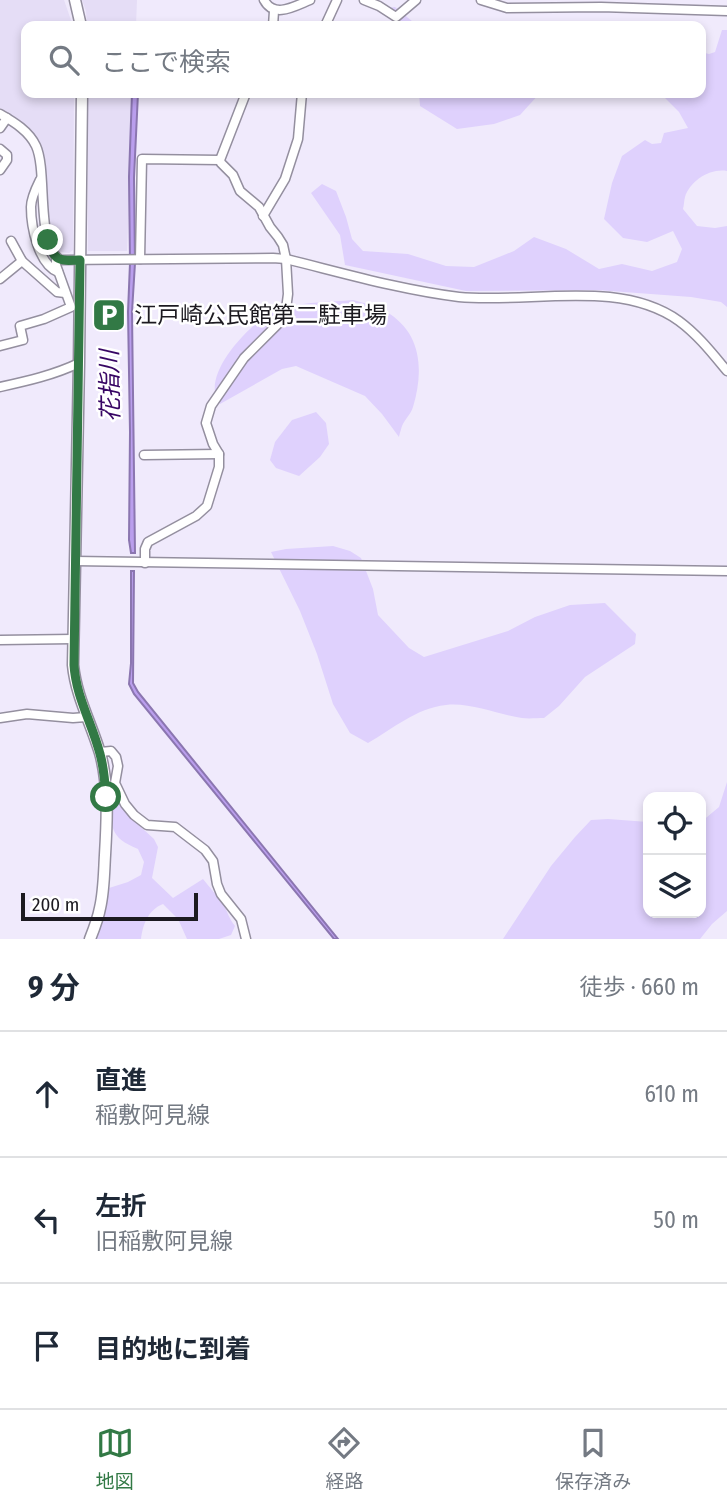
<!DOCTYPE html>
<html lang="ja">
<meta charset="utf-8">
<style>
:root{--surface:#fff;--page:#f2f2f3;--text:#1f2937;--muted:#747a83;--line:#e0e1e3;--accent:#327945}
body{margin:0;font-family:"Fira Sans Condensed","Noto Sans JP",sans-serif;background:var(--page);color:var(--text)}
.controls{position:absolute;right:21px;bottom:21px;display:grid;overflow:hidden;border-radius:14px;box-shadow:0 4px 10px #0003}
.controls button{width:63px;height:63px;display:grid;place-items:center;padding:0;border:0;border-bottom:2px solid var(--line);background:var(--surface);color:var(--text);font:35px sans-serif}
.scale{position:absolute;left:21px;bottom:18px;width:177px;box-sizing:border-box;padding-left:7px;border:4px solid #1c1a20;border-top:0;font-size:19px;line-height:24px;white-space:nowrap;color:#1c1a20;-webkit-text-stroke:5px #fff;paint-order:stroke}
.stop{position:absolute;width:21px;height:21px;margin:-16px;border:5px solid #327945;border-radius:50%;background:#fff}
.stop.end{background:#327945;border-color:#fff;box-shadow:0 2px 7px #0008}
.list{margin:0;padding:0;list-style:none}
h2{display:flex;justify-content:space-between;align-items:center;height:91px;margin:0;padding:0 28px;font-size:30px}
h2 small{font-size:23px;font-weight:400;color:var(--muted)}
.list li{display:grid;grid-template-columns:46px 1fr auto;gap:21px;align-items:center;box-sizing:border-box;height:126px;padding:0 28px;border-top:2px solid var(--line)}
.list b{display:block;font-size:26px;white-space:nowrap}
.list p{margin:0;font-size:23px;white-space:nowrap;color:var(--muted)}
.list em{font-size:23px;font-style:normal;color:var(--muted)}
.icon{flex:none;width:38px;height:38px;fill:none;stroke:currentColor;stroke-width:2;stroke-linecap:round;stroke-linejoin:round}
.map{position:relative;flex:none;width:727px;height:939px;overflow:hidden}
.search{position:absolute;background:var(--surface);box-shadow:0 4px 10px #0003;left:21px;right:21px;top:21px;height:77px;display:flex;align-items:center;gap:18px;box-sizing:border-box;padding:0 24px;border-radius:14px;color:var(--muted);font-size:26px}
.sheet{height:469px;background:var(--surface)}
nav{display:flex;justify-content:space-around;align-items:center;box-sizing:border-box;height:98px;border-top:2px solid var(--line);background:var(--surface);font-size:19px;color:var(--muted)}
nav a{display:grid;justify-items:center;gap:4px}
nav .on{color:var(--accent)}
.map>svg:first-child{display:block}
.built{fill:#e5ddf6}
.green{fill:#dfd1fd}
.water{fill:#ba9eed;stroke:#8b76b0;stroke-width:2}
.lines{fill:none;stroke-linecap:round;stroke-linejoin:round}
.minor-casing{stroke:#948f9f;stroke-width:11}
.major-casing{stroke:#948f9f;stroke-width:13}
.minor{stroke:#fff;stroke-width:8}
.major{stroke:#fff;stroke-width:10}
.route{stroke:#327945;stroke-width:9}
.labels{text-anchor:middle;dominant-baseline:central;stroke-width:5;stroke-linejoin:round;paint-order:stroke}
.poi-label{font-size:23px;fill:#1c1a20;stroke:#fff;text-anchor:start}
.water-label{font-size:24px;font-style:italic;fill:#370564;stroke:#fff}
</style>
<div class="map">
<svg width="727" height="939" viewBox="0 0 727 939">
<rect width="100%" height="100%" fill="#f0eafc"/>
<g class="built">
<path d="M 0,0 L 64,0 L 72,23 L 72,26 L 26,26 L 26,93 L 74,93 L 73,250 L 69,253 L 60,252 L 55,248 L 50,226 L 46,191 L 46,163 L 39,141 L 23,123 L 0,109 Z"/>
<path d="M 82,0 L 137,0 L 136,26 L 87,26 L 86,11 Z"/>
<path d="M 88,93 L 133,93 L 127,251 L 88,251 Z"/>
</g>
<g class="green">
<path d="M 395,7 L 413,22 L 432,26 L 398,26 L 387,8 Z"/>
<path d="M 722,30 L 727,30 L 727,171 C 710,168 690,181 685,197 C 684,201 684,205 683,209 L 697,226 L 715,228 L 727,226 L 727,307 L 721,302 L 691,297 L 597,290 L 466,291 L 345,265 L 340,235 L 311,193 L 322,184 L 336,191 L 346,217 L 352,239 L 363,251 L 408,254 L 446,266 L 474,267 L 514,251 L 534,237 L 566,249 L 599,269 L 622,264 L 652,271 L 677,262 L 682,249 L 673,231 L 647,242 L 623,238 L 604,219 L 612,183 L 622,156 L 645,140 L 652,144 L 661,143 L 664,133 L 688,128 L 679,112 L 660,93 L 701,93 L 701,52 L 709,54 L 715,52 Z"/>
<path d="M 419,93 L 540,93 L 520,115 L 494,124 L 457,129 L 420,106 Z"/>
<path d="M 353,300 C 363,303 376,305 385,311 C 422,332 424,370 413,407 C 411,414 405,419 402,426 C 402,426 399,436 399,437 L 382,414 L 365,396 L 296,366 L 282,369 L 220,404 C 197,376 255,316 282,308 C 305,302 330,302 353,300 Z"/>
<path d="M 316,412 L 326,423 L 329,444 L 320,457 L 299,476 L 276,468 L 270,460 L 275,442 L 292,420 Z"/>
<path d="M 333,546 L 350,551 L 361,558 L 373,589 L 378,615 L 409,648 L 424,657 L 508,631 L 535,617 L 570,605 L 605,603 L 636,634 L 635,644 L 585,677 L 559,706 L 544,718 C 537,718 529,719 522,718 C 499,715 470,702 446,705 C 416,708 393,729 368,743 L 350,733 L 333,704 L 317,654 L 300,611 L 271,552 L 286,549 Z"/>
<path d="M 727,782 L 727,911 L 712,924 L 700,939 L 503,939 L 551,866 L 575,837 L 591,820 L 608,819 L 648,822 L 648,913 L 701,913 L 701,822 L 719,807 Z"/>
<path d="M 114,795 L 133,820 L 154,839 L 158,847 L 152,878 L 173,898 L 203,879 C 209,887 217,895 223,904 C 228,912 229,919 235,926 L 231,935 L 219,939 L 187,939 L 178,919 L 163,904 C 148,910 143,924 141,939 L 95,939 L 109,888 L 128,882 L 141,875 L 144,862 L 138,849 C 109,837 112,828 110,799 Z"/>
</g>
<g class="water">
<path d="M 132,93 L 138,93 L 134,178 L 135,263 L 132,312 L 135,553 L 131,553 L 129,540 L 130,432 L 128,312 L 130,263 L 129,177 Z"/>
<path d="M 131,571 L 134,571 L 133,683 L 138,692 L 338,939 L 334,939 L 134,694 L 129,684 L 131,663 Z"/>
</g>
<g class="lines">
<g class="minor-casing">
<g id="minor">
<path d="M 264,0 C 274,19 295,6 310,0"/>
<path d="M 364,0 L 379,6 L 396,17 L 416,0"/>
<path d="M 481,0 L 507,8 L 601,7 L 727,11"/>
<path d="M 273,26 L 274,11"/>
<path d="M 325,26 L 337,0"/>
<path d="M 0,114 C 14,122 29,131 36,146 C 48,172 35,246 61,260 L 273,258 L 286,259 C 343,273 401,290 459,297 C 529,304 619,278 679,321 C 698,335 712,353 727,371"/>
<path d="M 0,128 L 7,118"/>
<path d="M 0,149 L 7,155 L 7,160 L 0,170"/>
<path d="M 40,180 C 36,188 31,198 31,207 C 31,226 38,264 58,272"/>
<path d="M 263,216 L 285,179 L 298,139 L 302,93"/>
<path d="M 11,241 L 22,261 L 57,292 L 65,293"/>
<path d="M 140,259 L 142,159 L 220,160"/>
<path d="M 0,279 L 22,261"/>
<path d="M 0,346 L 23,340 L 20,326 L 44,319 L 71,307 L 56,265 L 56,258"/>
<path d="M 0,387 C 27,381 54,375 79,363"/>
<path d="M 144,455 L 219,454"/>
<path d="M 75,561 L 727,571"/>
<path d="M 145,563 L 145,549 L 148,542 L 196,516 L 207,506 L 219,467 L 219,454 L 213,444 L 206,423 L 211,406 L 244,358 L 285,317 L 288,294 L 286,259 L 283,245 L 278,237 L 270,227 L 259,207 L 240,191 L 233,175 L 221,163 L 220,160 L 246,93"/>
<path d="M 0,640 L 73,639"/>
<path d="M 0,718 L 27,714 L 73,718 L 86,717"/>
<path d="M 100,752 L 111,751 L 116,757 L 118,766 L 115,783 L 125,804 L 134,815 L 147,825 L 175,827 L 205,850 L 213,861 L 217,884 L 221,894 L 241,919 L 246,939"/>
</g>
</g>
<g class="major-casing">
<g id="major">
<path d="M 75,0 L 81,26"/>
<path d="M 82,93 L 79,363 L 73,665 C 76,696 91,723 100,753 C 109,785 107,821 105,855 C 104,872 104,891 100,908 C 98,919 94,929 90,939"/>
</g>
</g>
<use href="#minor" class="minor"/>
<use href="#major" class="major"/>
</g>
<g class="lines">
<path class="route" d="M 48,240 C 54,262 60,261 80,260 L 74,665 C 76,697 92,723 100,754 C 104,768 105,782 106,797"/>
</g>
<defs>
<g id="parking-square" transform="scale(1.75)"><rect x="-9" y="-9" width="18" height="18" rx="4" fill="#327945" stroke="#fff"/><path d="M-3.5-5.5H1a3.5 3.5 0 0 1 0 7H-1V5.5H-3.5ZM-1-3.4V-.6H.8a1.4 1.4 0 0 0 0-2.8Z" fill="#fff"/></g>
</defs>
<g fill-rule="evenodd">
<use href="#parking-square" x="109" y="315"/>
</g>
<g class="labels">
<g class="poi-label">
<text x="134" y="315">江戸崎公民館第二駐車場</text>
</g>
<g class="water-label">
<text transform="translate(110 386) rotate(-91)">花指川</text>
</g>
</g>
</svg>
<div class="controls">
<button><svg class="icon" aria-label="locate" viewBox="0 0 24 24"><circle cx="12" cy="12" r="6"/><path d="M12 2v4M12 18v4M2 12h4M18 12h4"/></svg></button>
<button><svg class="icon" aria-label="layers" viewBox="0 0 24 24"><path d="M12 4l9 5-9 5-9-5zM3 14l9 5 9-5"/></svg></button>
</div>
<div class="scale">200 m</div>
<div class="stop" style="left:106px;top:797px"></div>
<div class="stop end" style="left:48px;top:240px"></div>
<div class="search"><svg class="icon" aria-label="search" viewBox="0 0 24 24"><circle cx="10" cy="10" r="6"/><path d="M15 15l6 6"/></svg>ここで検索</div>
</div>
<section class="sheet">
<h2>9 分<small>徒歩 · 660 m</small></h2>
<ul class="list">
<li><svg class="icon" aria-label="ahead" viewBox="0 0 24 24"><path d="M12 20V5M6 11l6-6 6 6"/></svg><div><b>直進</b><p>稲敷阿見線</p></div><em>610 m</em></li>
<li><svg class="icon" aria-label="left" viewBox="0 0 24 24"><path d="M17 20v-9H6M10 6l-5 5 5 5"/></svg><div><b>左折</b><p>旧稲敷阿見線</p></div><em>50 m</em></li>
<li><svg class="icon" aria-label="arrive" viewBox="0 0 24 24"><path d="M6 21V4h12l-3 4 3 4H6"/></svg><div><b>目的地に到着</b></div></li>
</ul>
</section>
<nav>
<a class="on"><svg class="icon" aria-label="map" viewBox="0 0 24 24"><path d="M3 6l6-2 6 2 6-2v14l-6 2-6-2-6 2zM9 4v14M15 6v14"/></svg>地図</a>
<a><svg class="icon" aria-label="directions" viewBox="0 0 24 24"><path d="M12 3l9 9-9 9-9-9zM9 14v-3h6M13 9l2 2-2 2"/></svg>経路</a>
<a><svg class="icon" aria-label="saved" viewBox="0 0 24 24"><path d="M7 4h10v16l-5-4-5 4z"/></svg>保存済み</a>
</nav>
